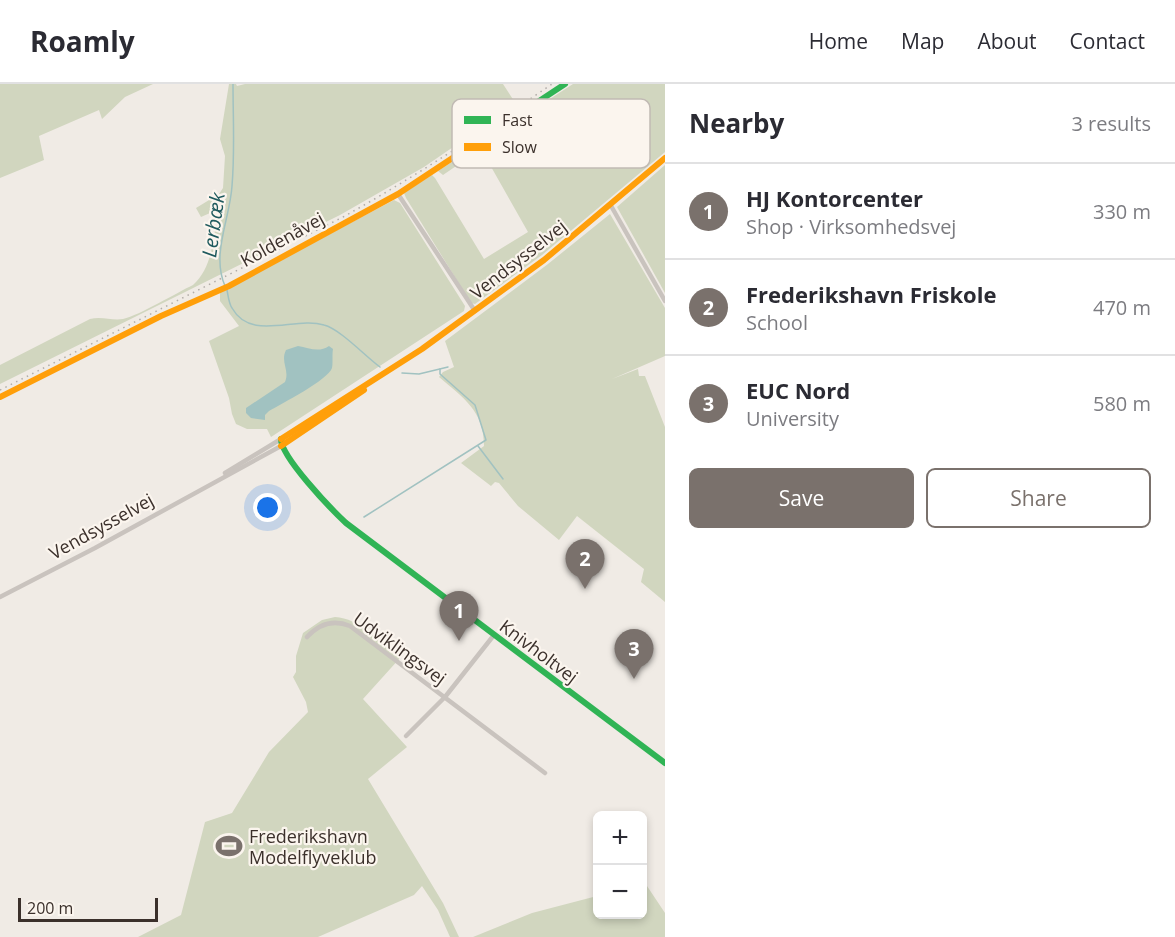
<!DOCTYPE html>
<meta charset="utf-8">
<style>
:root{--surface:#fff;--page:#f7f7f7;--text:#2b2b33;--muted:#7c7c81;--line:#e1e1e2;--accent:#7a716c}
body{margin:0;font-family:"Open Sans",sans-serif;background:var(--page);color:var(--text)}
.controls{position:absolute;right:18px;bottom:18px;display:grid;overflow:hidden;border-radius:9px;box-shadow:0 3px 9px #0003}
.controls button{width:54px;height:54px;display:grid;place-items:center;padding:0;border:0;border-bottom:2px solid var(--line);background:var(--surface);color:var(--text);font:30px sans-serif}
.scale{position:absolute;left:18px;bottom:15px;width:140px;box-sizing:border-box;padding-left:6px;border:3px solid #3b302b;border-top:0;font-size:16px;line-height:21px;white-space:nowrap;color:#3b302b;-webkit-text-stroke:4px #fbf5ee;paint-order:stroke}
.you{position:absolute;left:268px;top:424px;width:21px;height:21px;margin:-15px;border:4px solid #fff;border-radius:50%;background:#1a73e8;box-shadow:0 0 0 9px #1a73e833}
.badge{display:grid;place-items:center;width:39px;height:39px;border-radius:50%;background:var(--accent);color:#fff;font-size:20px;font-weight:700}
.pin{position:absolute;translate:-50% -50px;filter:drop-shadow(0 2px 3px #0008)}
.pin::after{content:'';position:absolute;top:32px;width:21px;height:18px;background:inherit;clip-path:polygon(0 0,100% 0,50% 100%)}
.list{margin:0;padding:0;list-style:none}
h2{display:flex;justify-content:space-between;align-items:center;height:78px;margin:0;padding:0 24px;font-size:26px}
h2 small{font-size:20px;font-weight:400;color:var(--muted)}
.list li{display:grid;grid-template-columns:39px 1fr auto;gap:18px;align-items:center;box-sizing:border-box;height:96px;padding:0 24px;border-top:2px solid var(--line)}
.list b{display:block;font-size:22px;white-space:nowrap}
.list p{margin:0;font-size:20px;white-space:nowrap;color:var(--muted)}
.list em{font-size:20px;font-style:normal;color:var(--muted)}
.actions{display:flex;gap:12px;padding:18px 24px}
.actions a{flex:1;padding:14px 0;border:2px solid var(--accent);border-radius:9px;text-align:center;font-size:21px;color:var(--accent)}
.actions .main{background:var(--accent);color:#fff}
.map{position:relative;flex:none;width:665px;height:853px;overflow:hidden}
header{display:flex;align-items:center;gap:36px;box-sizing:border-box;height:84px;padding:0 30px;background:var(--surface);border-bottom:2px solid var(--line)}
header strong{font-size:28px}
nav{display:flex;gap:33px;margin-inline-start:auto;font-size:21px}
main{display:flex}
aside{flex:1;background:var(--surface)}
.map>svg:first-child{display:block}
.green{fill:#d1d6bf}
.water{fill:#a1c2c1}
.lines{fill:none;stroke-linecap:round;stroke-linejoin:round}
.stream{stroke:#a1c2c1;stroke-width:1.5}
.street{stroke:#c9c3be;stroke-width:4.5}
.fast{stroke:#30b455;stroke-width:6}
.slow{stroke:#ff9f0a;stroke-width:6}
.rail{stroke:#b1aca8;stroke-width:1.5;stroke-dasharray:1.5 4.5;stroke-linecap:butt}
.labels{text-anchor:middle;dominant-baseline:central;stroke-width:4.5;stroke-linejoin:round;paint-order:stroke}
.street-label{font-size:18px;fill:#3b302b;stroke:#fbf5ee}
.poi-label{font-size:18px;fill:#3b302b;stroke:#fbf5ee;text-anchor:start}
.water-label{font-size:20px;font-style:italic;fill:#1f5a5e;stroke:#fbf5ee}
.key{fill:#fbf5ee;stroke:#c1bab4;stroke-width:1.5}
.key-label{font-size:16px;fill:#3b302b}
</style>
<header>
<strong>Roamly</strong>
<nav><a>Home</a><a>Map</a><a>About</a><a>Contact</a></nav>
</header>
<main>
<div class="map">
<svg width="665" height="853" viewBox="0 0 665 853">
<rect width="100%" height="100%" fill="#f0ebe5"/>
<g class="green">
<path d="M 0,0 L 153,0 L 125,13 L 102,35 L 99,26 L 39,52 L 44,76 L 0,94 Z"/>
<path d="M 229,0 L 236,0 L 237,2 L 245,0 L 503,0 L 516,20 L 424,83 L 340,131 L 0,300 L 0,281 L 90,235 C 102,232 112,237 123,235 C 140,231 176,209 193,201 C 212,184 213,157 217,133 L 210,129 L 201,133 L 196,124 L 219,110 L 223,104 L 225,72 L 220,55 Z"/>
<path d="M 573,0 L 665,0 L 665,68 L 542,171 L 475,220 L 471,219 L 406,114 L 404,109 L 432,91 L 435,94 L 484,175 L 528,148 L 481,65 L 443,91 L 438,87 Z"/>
<path d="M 665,81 L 665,209 L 617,123 Z"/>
<path d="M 394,116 L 400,119 L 465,222 L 464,227 L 271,353 L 267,345 L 247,345 L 236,340 L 232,330 L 229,314 L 209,257 L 239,242 L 220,217 L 220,208 Z"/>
<path d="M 610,130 L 665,224 L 665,272 L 612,295 L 638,285 L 639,292 L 645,292 L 665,343 L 665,518 L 641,498 L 644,485 L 577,432 L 559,456 L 518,422 L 499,399 L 495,398 L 491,402 L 461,379 L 484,362 C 484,326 463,314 439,293 L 443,288 L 454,283 L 445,257 L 548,180 Z"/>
<path d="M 335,533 C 359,534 382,559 400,574 L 363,615 L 407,663 L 368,695 L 443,819 L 459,853 L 450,853 L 438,826 L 422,802 L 414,811 L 318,853 L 138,853 L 181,831 L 205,738 L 232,729 L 269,668 L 308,628 L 306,618 L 293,593 L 296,588 L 296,572 L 303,549 L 322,536 Z"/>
<path d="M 643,796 L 665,829 L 665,853 L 473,853 L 532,829 L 597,812 L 598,830 L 642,830 Z"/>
</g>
<path class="water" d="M 298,262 C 309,264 319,269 329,262 L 333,265 C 332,270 333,280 332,284 C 328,296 281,320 269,327 L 265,331 L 265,336 L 251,334 L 246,329 L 246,324 L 285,298 C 290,286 280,278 286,266 Z"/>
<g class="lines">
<g class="stream">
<path d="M 225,202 C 211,170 230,135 232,102 C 235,68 233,34 233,0"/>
<path d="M 227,206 C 228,211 229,220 232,224 C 251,258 295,232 324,241 C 340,245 365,272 380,283"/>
<path d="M 402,289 L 419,290 L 448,283"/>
<path d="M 478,362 L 503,395"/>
<path d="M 364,433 L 486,356 L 475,321 L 440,290 L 440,285"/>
</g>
<g class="street">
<path d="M 398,110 L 475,227"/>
<path d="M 610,120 L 665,217"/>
<path d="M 225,389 L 281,355"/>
<path d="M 0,513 L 95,464 L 281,362"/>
<path d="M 307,553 C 319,540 333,535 350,542 L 545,689"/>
<path d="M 406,652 L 445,613 L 494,551"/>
</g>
<g class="fast">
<path d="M 457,71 L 565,0"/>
<path d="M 281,355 C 281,373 331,425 346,439 L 665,679"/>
</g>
<g class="slow">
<path d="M 0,313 L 161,232 L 229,202 L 398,110 L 457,71"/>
<path d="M 281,355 L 422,265 L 544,176 L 665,74"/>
<path d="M 281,362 L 364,306"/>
</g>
<path class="rail" d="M 0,306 L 343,133 C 415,93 484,47 552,0"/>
</g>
<defs>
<g id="stadium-bare" transform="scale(2.07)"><path d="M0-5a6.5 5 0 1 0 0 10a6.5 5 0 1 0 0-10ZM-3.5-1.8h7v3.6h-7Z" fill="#7a716c" stroke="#fbf5ee" stroke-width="2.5" paint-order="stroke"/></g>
</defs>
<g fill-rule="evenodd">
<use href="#stadium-bare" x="229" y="762"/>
</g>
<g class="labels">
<g class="street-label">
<text transform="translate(282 155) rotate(-29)">Koldenåvej</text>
<text transform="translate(518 175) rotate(-38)">Vendsysselvej</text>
<text transform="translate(101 442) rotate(-29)">Vendsysselvej</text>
<text transform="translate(400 564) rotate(36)">Udviklingsvej</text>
<text transform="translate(539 567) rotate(37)">Knivholtvej</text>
</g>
<g class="poi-label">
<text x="249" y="752">Frederikshavn<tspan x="249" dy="21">Modelflyveklub</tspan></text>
</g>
<g class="water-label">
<text transform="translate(213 141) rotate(-82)">Lerbæk</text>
</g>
</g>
<rect x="452" y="15" width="198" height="69" rx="9" class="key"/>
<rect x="464" y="32" width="27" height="8" fill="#30b455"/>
<rect x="464" y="59" width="27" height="8" fill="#ff9f0a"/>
<g class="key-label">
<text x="502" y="42">Fast</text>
<text x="502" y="69">Slow</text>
</g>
</svg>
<div class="controls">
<button>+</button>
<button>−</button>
</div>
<div class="scale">200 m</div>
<div class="you"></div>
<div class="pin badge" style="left:459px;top:557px">1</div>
<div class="pin badge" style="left:585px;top:505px">2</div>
<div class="pin badge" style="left:634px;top:595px">3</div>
</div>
<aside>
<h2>Nearby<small>3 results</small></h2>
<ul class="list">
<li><span class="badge">1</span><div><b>HJ Kontorcenter</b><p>Shop · Virksomhedsvej</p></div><em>330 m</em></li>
<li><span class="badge">2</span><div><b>Frederikshavn Friskole</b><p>School</p></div><em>470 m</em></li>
<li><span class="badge">3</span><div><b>EUC Nord</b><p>University</p></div><em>580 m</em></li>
</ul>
<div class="actions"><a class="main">Save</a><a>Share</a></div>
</aside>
</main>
